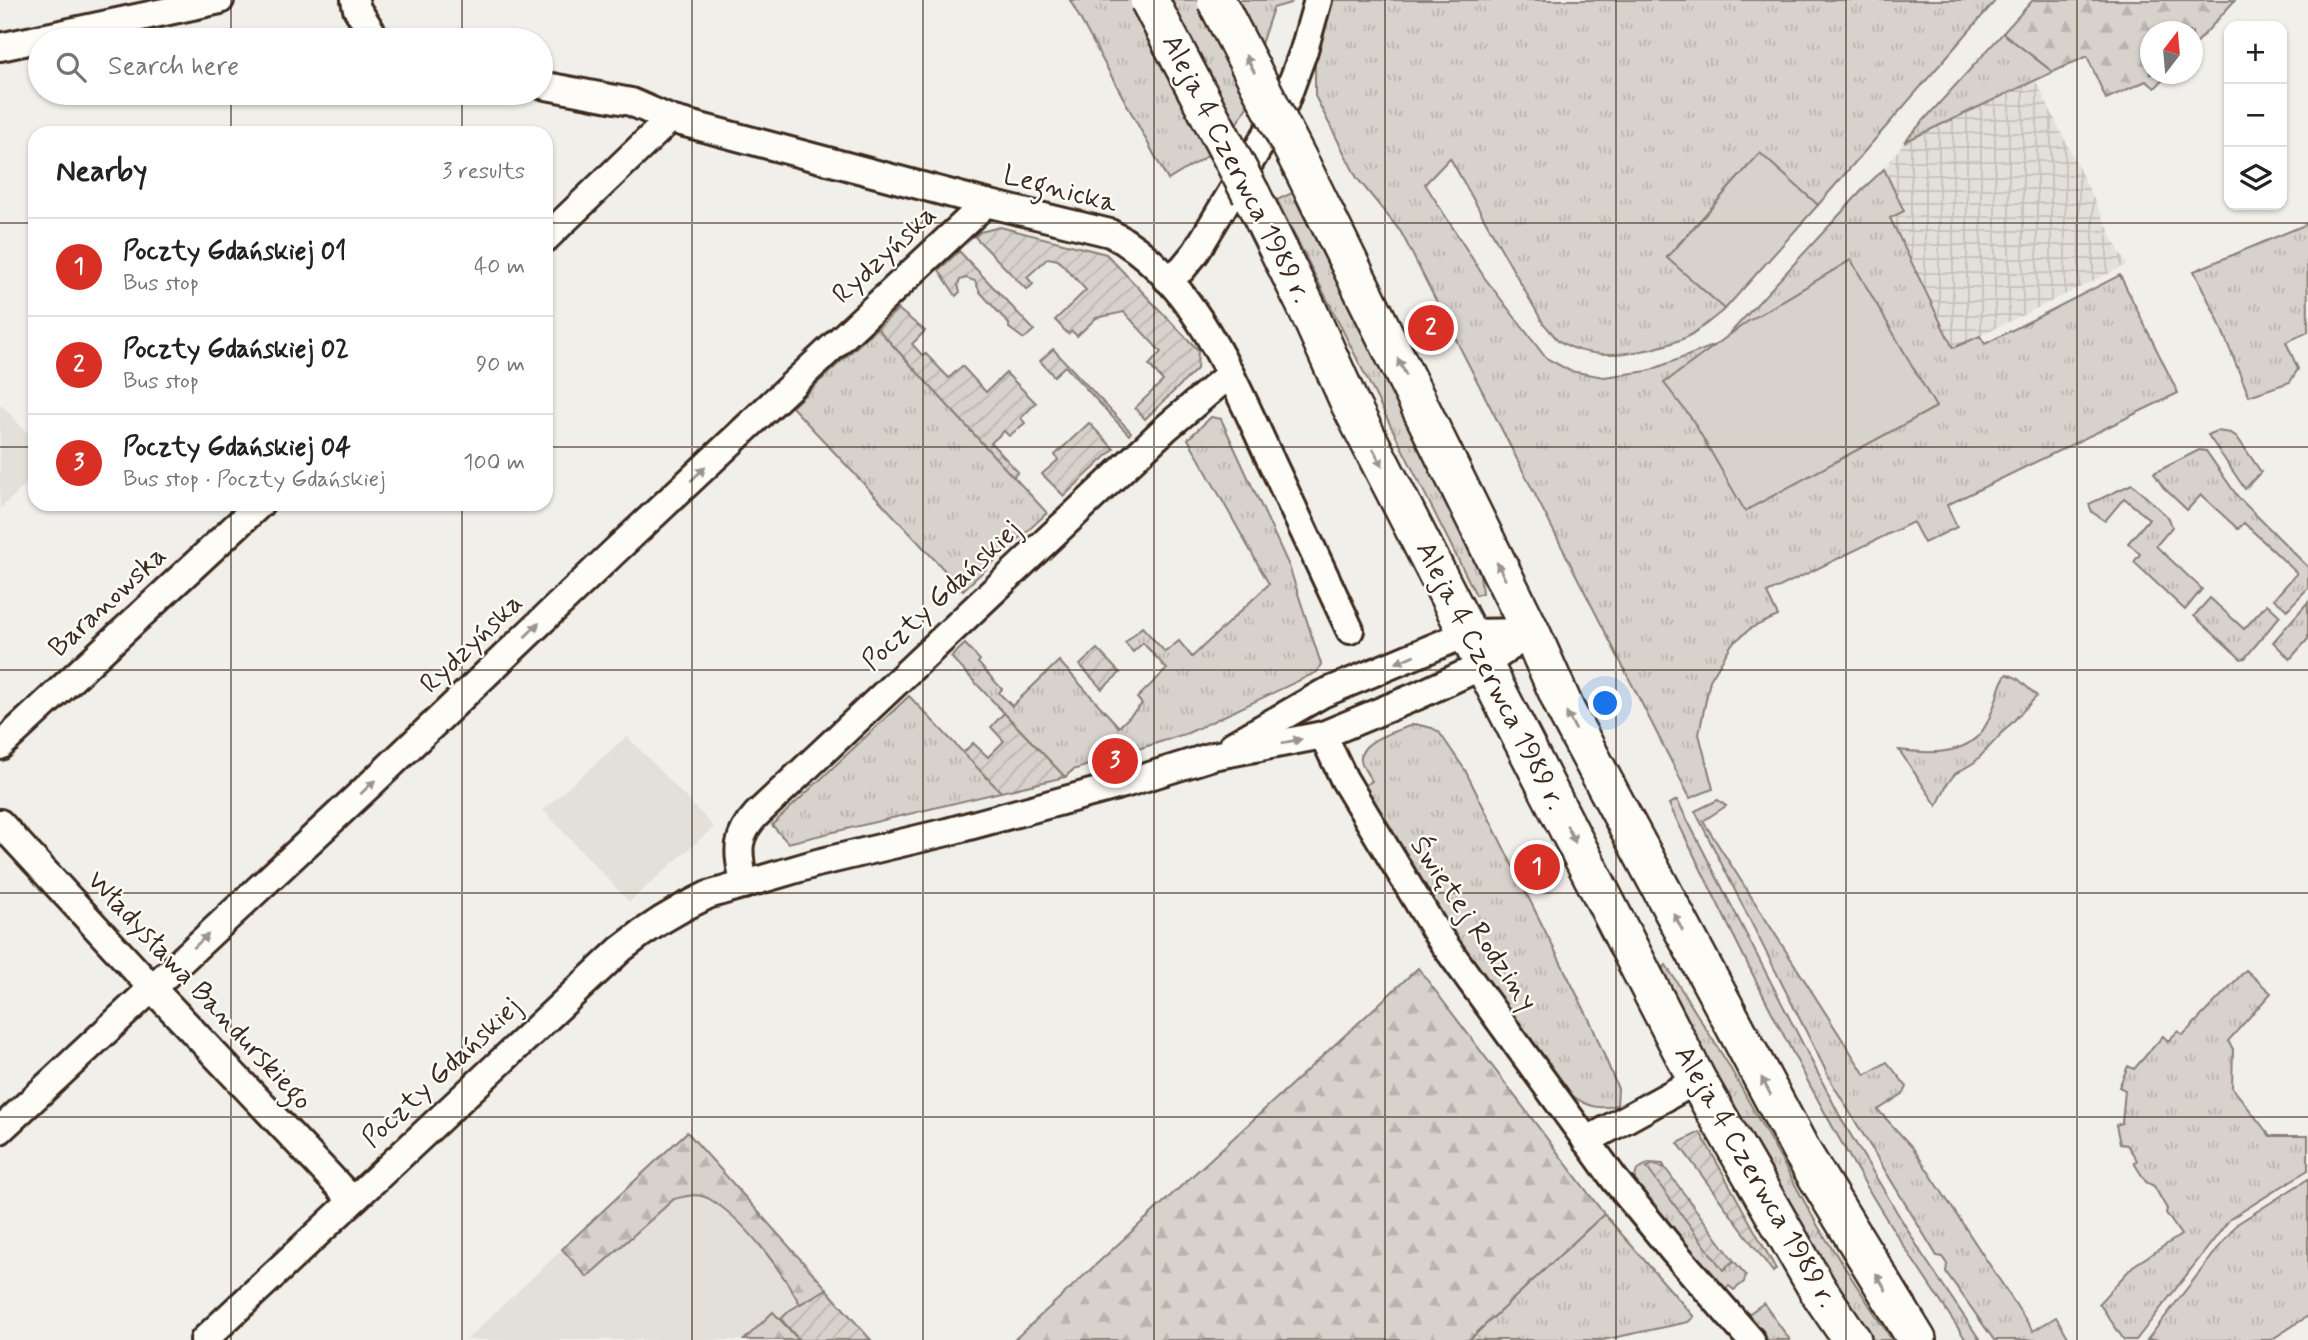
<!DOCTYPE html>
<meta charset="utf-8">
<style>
:root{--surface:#fff;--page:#f6f6f6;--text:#222;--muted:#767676;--line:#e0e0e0;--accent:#d93025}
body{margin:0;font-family:Mynerve,sans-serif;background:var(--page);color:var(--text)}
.controls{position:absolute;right:21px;top:21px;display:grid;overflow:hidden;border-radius:14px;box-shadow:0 2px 5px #0004}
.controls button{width:63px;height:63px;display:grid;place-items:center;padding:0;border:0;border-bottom:2px solid var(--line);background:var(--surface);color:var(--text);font:35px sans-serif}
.compass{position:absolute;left:2140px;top:21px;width:63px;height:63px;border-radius:50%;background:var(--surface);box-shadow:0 2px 5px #0004;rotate:16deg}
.you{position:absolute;left:1606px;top:704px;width:24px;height:24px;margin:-18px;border:5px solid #fff;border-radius:50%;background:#1a73e8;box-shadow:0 0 0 10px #1a73e833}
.badge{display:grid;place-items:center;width:46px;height:46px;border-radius:50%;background:var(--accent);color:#fff;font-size:23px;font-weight:700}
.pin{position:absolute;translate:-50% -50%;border:4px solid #fff;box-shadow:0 2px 7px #0006}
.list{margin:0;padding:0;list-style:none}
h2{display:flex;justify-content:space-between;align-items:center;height:91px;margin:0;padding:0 28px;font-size:30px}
h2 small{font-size:23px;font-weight:400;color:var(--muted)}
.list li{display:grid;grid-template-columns:46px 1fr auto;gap:21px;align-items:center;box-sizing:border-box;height:98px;padding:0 28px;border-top:2px solid var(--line)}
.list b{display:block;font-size:26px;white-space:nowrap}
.list p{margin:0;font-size:23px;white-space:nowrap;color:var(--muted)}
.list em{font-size:23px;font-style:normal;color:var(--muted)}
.icon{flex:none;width:38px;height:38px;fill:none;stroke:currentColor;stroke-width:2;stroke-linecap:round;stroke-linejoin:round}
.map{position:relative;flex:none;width:2308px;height:1340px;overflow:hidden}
.search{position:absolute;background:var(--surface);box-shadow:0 2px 5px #0004;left:28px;top:28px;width:525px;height:77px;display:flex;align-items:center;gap:18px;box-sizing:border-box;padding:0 24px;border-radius:38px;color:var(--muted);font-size:26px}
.panel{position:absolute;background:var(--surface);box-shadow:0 2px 5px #0004;left:28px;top:126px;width:525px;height:385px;border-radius:21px}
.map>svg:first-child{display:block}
.built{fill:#e3e0da}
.industrial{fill:url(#industrial-grid)}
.grass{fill:url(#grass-tufts);stroke:#897e75;stroke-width:2}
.forest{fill:url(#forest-firs);stroke:#897e75;stroke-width:2}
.garden{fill:url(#garden-furrows);stroke:#897e75;stroke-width:2}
.pitch{fill:#d7d2cc;stroke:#897e75;stroke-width:2}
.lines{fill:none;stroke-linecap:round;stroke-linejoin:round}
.minor-casing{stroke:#3b2a1e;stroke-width:32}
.secondary-casing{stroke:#3b2a1e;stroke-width:42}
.minor{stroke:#fdfcf7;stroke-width:26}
.secondary{stroke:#fdfcf7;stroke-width:37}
.secondary-bridge-casing{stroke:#3b2a1e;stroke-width:42;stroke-linecap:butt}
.secondary-bridge{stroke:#fdfcf7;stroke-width:37}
.oneway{fill:#9c938a}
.grid{fill:none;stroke:#3b2a1e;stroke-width:2;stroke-opacity:0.55}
.labels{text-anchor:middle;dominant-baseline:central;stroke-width:5;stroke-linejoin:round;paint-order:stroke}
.street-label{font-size:28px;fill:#3b2a1e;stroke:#fdfcf7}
</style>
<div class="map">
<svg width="2308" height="1340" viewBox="0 0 2308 1340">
<defs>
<pattern id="industrial-grid" width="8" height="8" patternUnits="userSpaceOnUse" patternTransform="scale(1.75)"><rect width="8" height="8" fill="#e3e0da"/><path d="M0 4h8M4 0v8" fill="none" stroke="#c4c0bb"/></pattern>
<pattern id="grass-tufts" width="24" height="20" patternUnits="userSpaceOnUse" patternTransform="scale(1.75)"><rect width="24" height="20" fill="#d7d2cc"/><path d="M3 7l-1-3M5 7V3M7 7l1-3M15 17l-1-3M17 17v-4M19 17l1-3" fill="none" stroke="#b9b4af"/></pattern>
<pattern id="forest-firs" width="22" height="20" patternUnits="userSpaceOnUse" patternTransform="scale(1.75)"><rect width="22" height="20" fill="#d7d2cc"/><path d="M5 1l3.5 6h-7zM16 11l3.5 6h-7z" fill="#b9b4af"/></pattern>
<pattern id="garden-furrows" width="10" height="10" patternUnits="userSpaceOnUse" patternTransform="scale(1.75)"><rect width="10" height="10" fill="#d7d2cc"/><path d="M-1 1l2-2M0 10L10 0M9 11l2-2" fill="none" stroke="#b9b4af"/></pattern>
</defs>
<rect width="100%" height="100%" fill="#f1efea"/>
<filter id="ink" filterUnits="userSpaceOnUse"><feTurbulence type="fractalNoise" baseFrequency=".0143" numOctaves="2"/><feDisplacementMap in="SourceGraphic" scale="14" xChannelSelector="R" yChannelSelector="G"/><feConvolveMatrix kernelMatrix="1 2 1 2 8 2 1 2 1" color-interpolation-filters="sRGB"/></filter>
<g filter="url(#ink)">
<g class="built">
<path d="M 0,404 L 35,441 L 35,476 L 0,509 Z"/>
<path d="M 627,736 L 714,827 L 629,902 L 543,810 Z"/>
<path d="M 687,1132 L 871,1340 L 466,1340 Z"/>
</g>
<path class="industrial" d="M 2035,79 L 2126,265 L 1953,349 L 1890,218 L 1904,211 L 1884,169 L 1904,142 Z"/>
<g class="grass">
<path d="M 1070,0 L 1293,0 L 1291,3 L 1273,8 L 1258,53 L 1253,97 L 1232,131 L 1210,154 L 1168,180 Z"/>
<path d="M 1326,0 L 1996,0 L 1818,205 L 1760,154 L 1667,257 L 1725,309 C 1713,318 1699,331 1685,338 C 1650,353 1591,364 1558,340 C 1553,335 1548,328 1543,323 L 1450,158 L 1425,184 L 1484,277 L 1546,358 L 1570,371 L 1604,377 L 1648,371 L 1721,343 L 1865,187 L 1884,169 L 1904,211 L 1890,218 L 1953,348 L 1980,336 L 1985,344 L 2120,275 L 2178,393 L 1947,505 L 1957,527 L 1924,543 L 1913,522 L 1767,593 L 1778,616 L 1751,628 L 1732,644 L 1710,680 L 1699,734 L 1713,789 L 1690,798 L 1401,232 L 1357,178 L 1315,96 L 1315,62 Z"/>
<path d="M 2003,33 L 2053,72 L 1904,142 Z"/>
<path d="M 1292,193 L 1470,548 L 1480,574 L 1482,593 L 1476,595 L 1277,200 Z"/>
<path d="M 2307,224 L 2308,332 L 2286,342 L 2298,369 L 2290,382 L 2249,396 L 2217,318 L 2194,271 Z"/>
<path d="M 877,328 L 1047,513 L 963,590 L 792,407 Z"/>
<path d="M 1211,417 L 1221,419 L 1289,566 L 1321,664 L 1317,672 L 1188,733 L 1073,770 L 1065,777 L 951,657 L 965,644 L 980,660 L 978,663 L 1002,689 L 999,693 L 1012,706 L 1059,661 L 1119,727 L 1142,704 L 1137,698 L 1167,669 L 1143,643 L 1133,652 L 1125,643 L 1142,627 L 1165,652 L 1179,641 L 1192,657 L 1269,584 L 1188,439 Z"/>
<path d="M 2217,431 L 2231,433 L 2237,437 L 2261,472 L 2245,489 L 2208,435 Z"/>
<path d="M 2199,450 L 2206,451 L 2238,497 L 2308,567 L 2308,588 L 2287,610 L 2274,599 L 2297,573 L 2244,523 L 2238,529 L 2201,495 L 2187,510 L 2163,487 L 2154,473 Z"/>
<path d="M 2132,484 L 2169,518 L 2172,527 L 2156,546 L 2202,589 L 2185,610 L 2134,562 L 2140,554 L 2128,543 L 2149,519 L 2124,498 L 2105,521 L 2092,512 L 2089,504 Z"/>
<path d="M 2210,598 L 2244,629 L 2267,604 L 2280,616 L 2245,658 L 2241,659 L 2194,616 Z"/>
<path d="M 2308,602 L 2308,639 L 2290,659 L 2273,642 Z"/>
<path d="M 2007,674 L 2017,678 L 2037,696 L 1975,762 L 1955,774 L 1947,784 L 1937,806 L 1899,750 C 1924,753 1957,756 1977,737 C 1986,729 1991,714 1995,703 C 1999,693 1999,682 2007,674 Z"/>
<path d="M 909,696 L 1001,792 L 788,843 L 772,825 Z"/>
<path d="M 1415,724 L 1432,728 L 1439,732 L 1465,770 L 1591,1023 L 1618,1089 L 1617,1105 C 1598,1111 1583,1105 1568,1092 L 1456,940 L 1364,786 L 1372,781 C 1368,775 1362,767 1361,760 C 1358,740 1400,730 1415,724 Z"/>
<path d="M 1677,800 L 1843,1122 L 1922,1254 L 1980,1340 L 1966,1340 C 1934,1291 1900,1243 1870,1192 C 1796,1067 1733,935 1669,804 Z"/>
<path d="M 1718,800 L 1726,806 L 1703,821 L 1865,1075 L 1887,1062 L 1907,1087 L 1904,1093 L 1878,1110 L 1913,1148 L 2033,1331 L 2056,1317 L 2070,1340 L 1994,1340 L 1946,1272 L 1947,1264 L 1942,1257 L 1937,1256 L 1832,1083 L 1695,811 Z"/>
<path d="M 1666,965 L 1728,1064 L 1819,1228 L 1892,1340 L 1873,1340 C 1794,1222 1725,1096 1662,969 Z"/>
<path d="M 2246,970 L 2271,993 L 2228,1041 L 2233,1049 L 2232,1087 L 2270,1136 L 2308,1136 L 2308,1170 L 2230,1219 L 2136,1340 L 2124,1340 L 2099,1303 L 2133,1266 L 2181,1235 L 2166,1213 L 2167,1209 L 2154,1186 L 2146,1182 L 2134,1163 L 2137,1160 L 2127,1145 L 2120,1144 L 2116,1125 L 2122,1123 L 2125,1090 L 2119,1087 L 2128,1066 L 2134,1069 L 2163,1036 L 2168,1041 L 2178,1031 L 2183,1035 Z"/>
<path d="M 1649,1163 L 1663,1164 L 1665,1168 L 1652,1165 L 1723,1269 L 1734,1261 L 1746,1275 L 1744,1282 L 1734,1290 L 1729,1286 L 1724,1290 L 1634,1181 L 1637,1170 Z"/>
<path d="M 2308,1179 L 2308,1316 L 2271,1340 L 2147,1340 L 2237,1224 Z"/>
<path d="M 1604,1214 L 1694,1317 L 1688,1322 L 1603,1340 L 1469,1340 Z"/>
<path d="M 1764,1303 L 1767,1308 L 1790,1340 L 1767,1340 L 1747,1315 Z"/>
</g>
<g class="forest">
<path d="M 2033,0 L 2235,0 L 2193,47 L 2192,32 L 2150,32 L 2150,74 L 2169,74 L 2155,88 L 2146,81 L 2106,99 L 2087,56 L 2053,72 L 2003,33 Z"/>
<path d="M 1418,968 L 1604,1214 L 1469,1340 L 1014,1340 Z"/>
<path d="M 687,1132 L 827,1289 L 800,1304 C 781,1270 745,1220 711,1200 C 699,1192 687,1196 674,1199 L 587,1277 L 562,1249 Z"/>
<path d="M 773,1312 L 799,1340 L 744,1340 Z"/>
</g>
<g class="garden">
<path d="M 1000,227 L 1106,254 L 1198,350 L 1197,369 L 1145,419 L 1135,408 L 1163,381 L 1149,365 L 1161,352 L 1124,312 L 1096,318 L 1077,336 L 1072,331 L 1068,334 L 1055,320 L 1086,290 L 1058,260 L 1048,258 L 1027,277 L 1033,284 L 1027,290 L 975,237 L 980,232 Z"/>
<path d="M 959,251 L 1034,330 L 1024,339 L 1009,328 L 1009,324 L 980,292 L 975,281 L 966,278 L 960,280 L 958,285 L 960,292 L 956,296 L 939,270 Z"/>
<path d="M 898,309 L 925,331 L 912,344 L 922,355 L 925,353 L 949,378 L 962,366 L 986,392 L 1006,373 L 1036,403 L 1021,418 L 1025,423 L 1009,436 L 1004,431 L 991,443 L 1018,472 L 1013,477 L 877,328 Z"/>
<path d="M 1053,349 L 1131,432 L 1129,435 L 1065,366 L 1054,376 L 1040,361 Z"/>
<path d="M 1089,423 L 1114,449 L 1064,496 L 1042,474 L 1058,460 L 1055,455 Z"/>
<path d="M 1097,649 L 1120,673 L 1102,689 L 1080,665 Z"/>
<path d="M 1004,713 L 1065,777 L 1001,792 L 963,753 L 973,743 L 988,757 L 1004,741 L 991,727 Z"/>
<path d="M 1700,1132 L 1776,1269 L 1773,1272 L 1678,1143 Z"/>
<path d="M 1652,1164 L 1665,1168 L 1734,1261 L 1723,1270 L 1647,1168 Z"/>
<path d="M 827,1289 L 827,1290 L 871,1340 L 799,1340 L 781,1319 L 790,1310 Z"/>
</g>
<g class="pitch">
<path d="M 1760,153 L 1818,205 L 1725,309 L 1667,258 Z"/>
<path d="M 1851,260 L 1936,407 L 1745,511 L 1692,419 L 1664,383 L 1747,322 Z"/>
</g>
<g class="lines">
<g class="minor-casing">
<g id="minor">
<path d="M 355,0 L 357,9 L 377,40"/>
<path d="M 0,47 L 220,0"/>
<path d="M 541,85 L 631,102 L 670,119 L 986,203 L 1110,233 C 1194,276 1235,385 1273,465 C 1299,520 1324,575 1350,630"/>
<path d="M 546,238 L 670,119"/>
<path d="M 1167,279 L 1182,269 L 1196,252 L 1284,105 L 1304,50 L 1318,0"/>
<path d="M 1323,735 L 1344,779 L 1439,937 L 1615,1180 L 1674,1252 L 1751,1340"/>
<path d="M 1233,745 L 1322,694 L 1468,633 L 1531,632"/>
<path d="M 0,746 L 260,504"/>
<path d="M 0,823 L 151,987 L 352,1200"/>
<path d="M 744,885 C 739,854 733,840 756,815 L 1166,428 L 1230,374"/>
<path d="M 0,1130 L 374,781 L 613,553 L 986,203"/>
<path d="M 1586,1141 L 1697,1080"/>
<path d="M 204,1340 L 621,949 C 648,927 676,910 708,895 L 817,863 L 947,832 L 1124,784 L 1213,756 L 1323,735 L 1417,696 L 1484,665 L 1531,632"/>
</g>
</g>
<g class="secondary-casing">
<g id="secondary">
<path d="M 1303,169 L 1531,632 L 1566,711 L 1802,1152 L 1917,1340"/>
<path d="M 1251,194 L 1307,308 L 1350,404 L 1697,1080 L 1818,1290 L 1852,1340"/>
</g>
</g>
<use href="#minor" class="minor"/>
<use href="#secondary" class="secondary"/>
<g class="secondary-bridge-casing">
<g id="secondary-bridge">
<path d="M 1149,0 L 1251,194"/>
<path d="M 1216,0 L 1303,169"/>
</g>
</g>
<use href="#secondary-bridge" class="secondary-bridge"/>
</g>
<defs><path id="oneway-solid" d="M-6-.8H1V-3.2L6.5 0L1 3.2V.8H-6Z" transform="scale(1.75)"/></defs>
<g class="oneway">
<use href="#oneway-solid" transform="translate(1250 64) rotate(-117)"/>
<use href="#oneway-solid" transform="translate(1402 367) rotate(-116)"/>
<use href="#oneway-solid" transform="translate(1378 458) rotate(63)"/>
<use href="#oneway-solid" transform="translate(698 474) rotate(-43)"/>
<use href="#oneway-solid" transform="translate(1501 571) rotate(-116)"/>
<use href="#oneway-solid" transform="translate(532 630) rotate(-44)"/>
<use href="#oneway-solid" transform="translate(1405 659) rotate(157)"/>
<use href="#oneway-solid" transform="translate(1571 721) rotate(-118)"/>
<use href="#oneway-solid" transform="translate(1292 741) rotate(-11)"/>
<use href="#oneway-solid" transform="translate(368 787) rotate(-43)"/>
<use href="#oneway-solid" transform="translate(1571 834) rotate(63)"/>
<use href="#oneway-solid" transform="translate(1678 922) rotate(-118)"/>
<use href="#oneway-solid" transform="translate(201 941) rotate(-43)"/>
<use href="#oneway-solid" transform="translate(1766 1086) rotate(-118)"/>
<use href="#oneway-solid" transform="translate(1881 1282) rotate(-121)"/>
</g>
</g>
<path class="grid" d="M 231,0 L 231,40M 462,0 L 462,40M 692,0 L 692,1340M 923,0 L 923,1340M 1154,0 L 1154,1340M 1385,0 L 1385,1340M 1616,0 L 1616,1340M 1846,0 L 1846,1340M 2077,0 L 2077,1340M 231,93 L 231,133M 462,93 L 462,133M 0,223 L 35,223M 546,223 L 2308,223M 0,447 L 35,447M 546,447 L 2308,447M 231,504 L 231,1340M 462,504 L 462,1340M 0,670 L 2308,670M 0,893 L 2308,893M 0,1117 L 2308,1117"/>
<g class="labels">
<g class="street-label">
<text transform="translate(1236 169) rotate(63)">Aleja 4 Czerwca 1989 r.</text>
<text transform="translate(1060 190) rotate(15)">Legnicka</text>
<text transform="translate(885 255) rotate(-43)">Rydzyńska</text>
<text transform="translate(942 596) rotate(-43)">Poczty Gdańskiej</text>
<text transform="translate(108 602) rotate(-43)">Baranowska</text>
<text transform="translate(472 644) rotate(-44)">Rydzyńska</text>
<text transform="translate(1490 676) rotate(63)">Aleja 4 Czerwca 1989 r.</text>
<text transform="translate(1473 924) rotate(56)">Świętej Rodziny</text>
<text transform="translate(199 991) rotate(47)">Władysława Bandurskiego</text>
<text transform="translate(442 1073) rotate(-43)">Poczty Gdańskiej</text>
<text transform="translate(1755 1177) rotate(60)">Aleja 4 Czerwca 1989 r.</text>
</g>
</g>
</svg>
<div class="controls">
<button>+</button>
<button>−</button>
<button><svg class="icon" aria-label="layers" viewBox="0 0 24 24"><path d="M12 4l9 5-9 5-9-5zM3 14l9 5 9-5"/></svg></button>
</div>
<svg class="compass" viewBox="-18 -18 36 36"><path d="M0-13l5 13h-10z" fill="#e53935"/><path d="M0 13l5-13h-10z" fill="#767676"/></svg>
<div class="you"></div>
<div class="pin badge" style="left:1537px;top:867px">1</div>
<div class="pin badge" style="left:1431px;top:328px">2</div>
<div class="pin badge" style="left:1115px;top:761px">3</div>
<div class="search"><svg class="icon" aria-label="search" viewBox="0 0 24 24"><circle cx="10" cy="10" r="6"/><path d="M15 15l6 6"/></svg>Search here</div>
<section class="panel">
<h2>Nearby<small>3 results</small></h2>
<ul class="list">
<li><span class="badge">1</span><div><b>Poczty Gdańskiej 01</b><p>Bus stop</p></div><em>40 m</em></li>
<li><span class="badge">2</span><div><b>Poczty Gdańskiej 02</b><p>Bus stop</p></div><em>90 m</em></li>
<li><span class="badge">3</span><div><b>Poczty Gdańskiej 04</b><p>Bus stop · Poczty Gdańskiej</p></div><em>100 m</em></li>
</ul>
</section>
</div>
